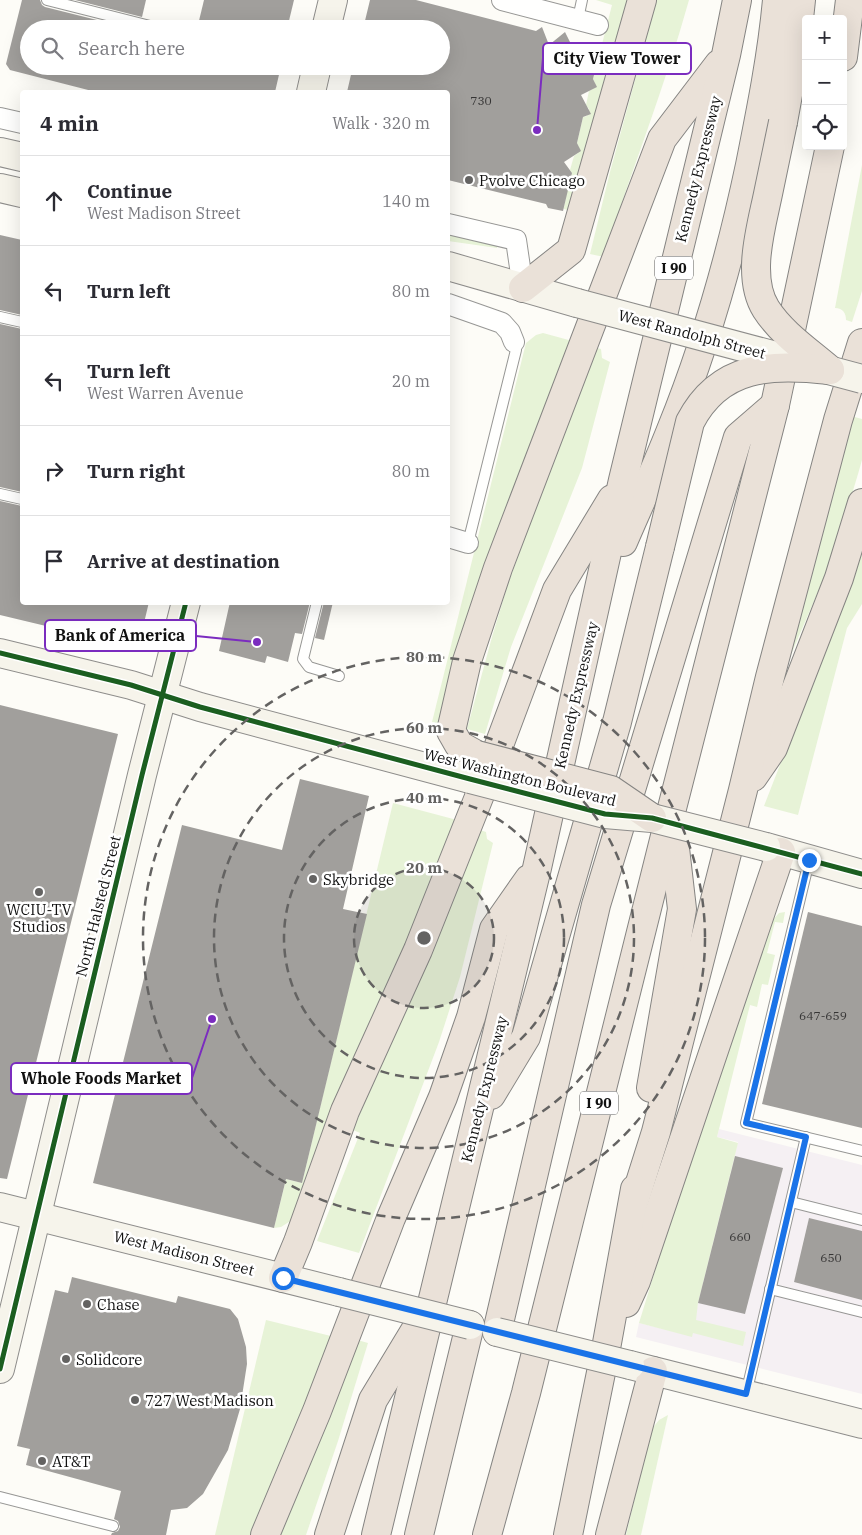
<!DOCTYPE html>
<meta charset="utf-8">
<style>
:root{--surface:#fff;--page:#f7f7f7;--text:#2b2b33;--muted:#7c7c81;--line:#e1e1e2}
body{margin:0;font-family:"IBM Plex Serif",serif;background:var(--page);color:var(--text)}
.controls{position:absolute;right:15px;top:15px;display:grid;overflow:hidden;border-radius:5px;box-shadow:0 5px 20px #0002}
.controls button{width:45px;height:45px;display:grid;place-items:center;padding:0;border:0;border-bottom:1px solid var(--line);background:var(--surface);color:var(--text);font:25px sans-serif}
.stop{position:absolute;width:15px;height:15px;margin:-11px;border:4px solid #1a73e8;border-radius:50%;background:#fff}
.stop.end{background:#1a73e8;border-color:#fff;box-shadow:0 1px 5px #0008}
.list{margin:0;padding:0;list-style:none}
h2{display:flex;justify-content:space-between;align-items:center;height:65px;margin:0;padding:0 20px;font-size:21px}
h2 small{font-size:16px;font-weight:400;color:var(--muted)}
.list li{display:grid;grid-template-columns:32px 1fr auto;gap:15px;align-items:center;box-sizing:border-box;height:90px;padding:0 20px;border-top:1px solid var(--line)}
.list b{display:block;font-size:19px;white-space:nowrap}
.list p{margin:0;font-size:16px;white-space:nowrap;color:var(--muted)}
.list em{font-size:16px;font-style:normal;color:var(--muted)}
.icon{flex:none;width:28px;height:28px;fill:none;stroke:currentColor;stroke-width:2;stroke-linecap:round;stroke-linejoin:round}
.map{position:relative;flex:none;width:862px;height:1535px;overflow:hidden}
.search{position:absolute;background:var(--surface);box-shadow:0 5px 20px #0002;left:20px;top:20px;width:430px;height:55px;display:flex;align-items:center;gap:12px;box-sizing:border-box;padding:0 18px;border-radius:28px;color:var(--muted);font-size:19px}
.panel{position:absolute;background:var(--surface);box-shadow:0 5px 20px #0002;left:20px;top:90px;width:430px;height:515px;border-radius:5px}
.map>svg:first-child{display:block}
.industrial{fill:#f5f0f3}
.green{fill:#e7f3d7}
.building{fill:#a19f9c}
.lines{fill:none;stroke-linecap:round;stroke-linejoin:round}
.lane-casing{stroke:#979795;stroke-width:12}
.street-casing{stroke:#979795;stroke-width:22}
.secondary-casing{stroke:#8e8d8b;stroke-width:30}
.highway-casing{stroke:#858482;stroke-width:30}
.lane{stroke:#fffffe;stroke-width:10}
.street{stroke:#fffffe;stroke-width:20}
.secondary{stroke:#f6f4eb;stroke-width:28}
.highway{stroke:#eae1d8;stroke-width:28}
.secondary-bridge-casing{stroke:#8e8d8b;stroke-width:30;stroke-linecap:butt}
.highway-bridge-casing{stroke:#858482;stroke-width:30;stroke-linecap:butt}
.secondary-bridge{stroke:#f6f4eb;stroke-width:28}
.highway-bridge{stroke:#eae1d8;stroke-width:28}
.cycleway-casing{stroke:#fff;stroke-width:8}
.cycleway{stroke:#1b5e20;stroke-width:5}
.route{stroke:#1a73e8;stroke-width:6}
.ring{fill:none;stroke:#646362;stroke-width:2.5;stroke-dasharray:9 6}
.poi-dot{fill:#646362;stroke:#fff;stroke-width:2}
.labels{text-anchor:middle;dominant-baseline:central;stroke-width:5;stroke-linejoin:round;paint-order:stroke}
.number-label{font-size:12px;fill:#353434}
.shield{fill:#fff;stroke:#585858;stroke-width:1}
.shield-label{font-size:14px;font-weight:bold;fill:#111}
.street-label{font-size:15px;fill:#111;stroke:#fff}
.poi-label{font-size:15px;fill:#111;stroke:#fff;text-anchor:start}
.centre{fill:#646362;stroke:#fff;stroke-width:2.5}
.ring-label{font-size:15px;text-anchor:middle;font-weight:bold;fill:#646362;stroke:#fff;stroke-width:5;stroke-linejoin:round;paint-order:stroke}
.leader{fill:none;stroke:#7b2cbf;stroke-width:2}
.callout-dot{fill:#7b2cbf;stroke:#fff;stroke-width:2}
.callout{fill:#fff;stroke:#7b2cbf;stroke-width:2}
.callout-label{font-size:16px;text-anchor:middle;font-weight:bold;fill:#111}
</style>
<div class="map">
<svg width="862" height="1535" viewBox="0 0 862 1535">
<rect width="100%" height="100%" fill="#fdfcf7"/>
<path class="industrial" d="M 719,1129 L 862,1165 L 862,1394 L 636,1337 L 639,1323 L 692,1336 L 698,1303 L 738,1142 L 717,1137 Z"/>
<g class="green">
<path d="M 596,0 L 631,0 L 572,212 L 562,208 L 564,207 L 566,197 L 564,193 L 567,182 L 570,181 L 572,173 L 570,170 L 574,156 L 578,153 L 579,147 L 577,143 L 583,117 L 587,116 L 589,109 L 586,105 L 589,91 L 593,89 L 595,83 L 593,79 L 597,63 L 600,61 L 603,51 L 601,48 L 612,5 Z"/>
<path d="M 656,0 L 689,0 C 665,87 631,171 604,257 L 590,254 L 610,172 L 641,58 L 640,55 Z"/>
<path d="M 862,165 L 862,291 L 852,322 L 846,320 C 846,313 843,308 835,308 Z"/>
<path d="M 448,234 L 497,242 L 497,248 L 448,241 Z"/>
<path d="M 543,333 L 576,342 L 442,724 L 432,722 L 526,343 L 536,335 Z"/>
<path d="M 594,347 L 601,349 L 602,358 L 610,362 L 582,468 L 511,647 L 485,734 L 467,729 L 492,637 L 508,584 Z"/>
<path d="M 851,416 L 862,419 L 862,460 L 858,474 L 839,537 L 820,587 L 787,664 Z"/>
<path d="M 862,546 L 862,604 L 847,628 L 798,815 L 764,806 L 823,654 Z"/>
<path d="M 393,803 L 457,820 L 292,1220 L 281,1227 L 274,1228 L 286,1179 L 302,1183 Z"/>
<path d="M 477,829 L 486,832 L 487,839 L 493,843 L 460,977 L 439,1042 L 359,1253 L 317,1241 L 360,1133 L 353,1130 L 421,972 Z"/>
<path d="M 785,912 L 783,923 L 775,922 L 767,953 L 775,955 L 768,985 L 762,984 L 757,1007 L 750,1005 L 717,1137 L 738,1143 L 698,1303 L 696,1320 L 746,1332 L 743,1346 L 693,1333 L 692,1337 L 639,1323 L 681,1186 L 770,923 L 779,913 Z"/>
<path d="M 266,1320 L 335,1337 L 252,1535 L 215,1535 Z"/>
<path d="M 354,1339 L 368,1343 L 338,1441 L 306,1535 L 278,1535 Z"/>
<path d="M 668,1415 L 641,1535 L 626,1535 L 651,1430 L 659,1420 Z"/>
</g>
<g class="building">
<path d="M 22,0 L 40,0 L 42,5 L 45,7 L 133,29 L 29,29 L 29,66 L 281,66 L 275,92 L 96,92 L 10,70 L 6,64 Z"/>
<path d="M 75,0 L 146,0 L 142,17 Z"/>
<path d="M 204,0 L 294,0 L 287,29 L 197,29 Z"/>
<path d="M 370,0 L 416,0 L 536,31 L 542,27 L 549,45 L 565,32 L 570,42 L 584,45 L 589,42 L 604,46 L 600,61 L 597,63 L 593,79 L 597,87 L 581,95 L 591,114 L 583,117 L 577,143 L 581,151 L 564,162 L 572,173 L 563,211 L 548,208 L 546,204 L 448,180 L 448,92 L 347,92 L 353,66 L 441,66 L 441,29 L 363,29 Z"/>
<path d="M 0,235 L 22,240 L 22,315 L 0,310 Z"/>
<path d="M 0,324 L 22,329 L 22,492 L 0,487 Z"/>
<path d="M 0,501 L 22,506 L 22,602 L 149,602 L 138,648 L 0,615 Z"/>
<path d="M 230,602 L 310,602 L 302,634 L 295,633 L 288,662 L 267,656 L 265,663 L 219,651 Z"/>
<path d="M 324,602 L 333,602 L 324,640 L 315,638 Z"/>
<path d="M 0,705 L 118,734 L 7,1179 L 0,1178 Z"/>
<path d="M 300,779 L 369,796 L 343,909 L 367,914 L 302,1183 L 286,1179 L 274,1228 L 93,1183 L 182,825 L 282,850 Z"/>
<path d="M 808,912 L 862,926 L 862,1128 L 762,1104 Z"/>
<path d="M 735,1156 L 783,1168 L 745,1314 L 698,1303 Z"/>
<path d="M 809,1218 L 862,1231 L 862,1300 L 794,1282 Z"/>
<path d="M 72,1277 L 176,1303 L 178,1296 L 230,1309 L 238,1319 L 246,1347 L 247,1364 L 240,1409 L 228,1450 L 203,1494 L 187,1508 L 171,1510 L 166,1535 L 111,1535 L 112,1533 L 118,1531 L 120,1527 L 118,1521 L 114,1519 L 121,1491 L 26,1465 L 30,1449 L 17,1446 L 55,1290 L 68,1293 Z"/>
</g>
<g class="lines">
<g class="lane-casing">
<g id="lane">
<path d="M 47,0 L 162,29"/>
<path d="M 578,19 L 582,0"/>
<path d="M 0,317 L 22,322"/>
<path d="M 0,494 L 22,499"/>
<path d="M 468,543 L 516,350 L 514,342"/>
<path d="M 317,602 L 303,659 L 309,667 L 339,676"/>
<path d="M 809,861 L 746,1123 L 862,1151"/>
<path d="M 791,1202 L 862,1220"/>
<path d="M 770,1289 L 862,1312"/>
<path d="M 746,1394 L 806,1137"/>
<path d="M 0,1497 L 113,1526"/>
</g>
</g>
<g class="street-casing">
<g id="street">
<path d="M 502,0 L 598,25"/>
<path d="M 0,118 L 22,123"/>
<path d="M 448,224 L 516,240 L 523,288"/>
<path d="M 448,304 L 502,323 L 510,332 L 514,342"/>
<path d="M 448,537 L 468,543"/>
</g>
</g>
<g class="secondary-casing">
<g id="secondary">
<path d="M 326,29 L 333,0"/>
<path d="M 311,92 L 317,66"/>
<path d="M 0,152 L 22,157"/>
<path d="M 0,188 L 22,193"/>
<path d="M 448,266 L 577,303"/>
<path d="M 0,653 L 131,685 L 200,707 L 470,779"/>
<path d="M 766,847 L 862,874"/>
<path d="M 0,1207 L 339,1292"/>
<path d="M 630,1365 L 862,1424"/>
<path d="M 0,1369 L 142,775 L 186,602"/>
</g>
</g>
<g class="highway-casing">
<g id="highway">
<path d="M 843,57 L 850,0"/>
<path d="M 783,122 L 795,56 L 801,0"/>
<path d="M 523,288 L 571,250 L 642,0"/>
<path d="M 623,542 C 639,505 656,468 671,430 C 706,344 731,255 750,165 C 761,110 772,55 777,0"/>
<path d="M 477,755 L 459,745 L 451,731 L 467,661 L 498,568 L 662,139 L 719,64"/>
<path d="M 753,777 L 773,748 L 839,578 L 862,503"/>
<path d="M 651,1088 L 682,909 L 673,831"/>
<path d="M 491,1095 L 526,1037 L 617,722 L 660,547"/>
<path d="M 632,1208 L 656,1132 L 743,790 L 770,677 L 838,420 L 862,343"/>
<path d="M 283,1278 L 298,1242 L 345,1111 L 418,950 L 489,772 L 557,590 L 612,499"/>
<path d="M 626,1303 L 636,1281 L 781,852"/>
<path d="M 497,1332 L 596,905 L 738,437 L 775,405"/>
<path d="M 265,1535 L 317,1411 L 391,1218 L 443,1097 L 471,1017 L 494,929 L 529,879"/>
<path d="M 329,1535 L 373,1400 L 419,1324"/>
<path d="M 376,1535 L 537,868 L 623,480 L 726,55 L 737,0"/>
<path d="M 419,1535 L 470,1325"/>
<path d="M 487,1535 L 526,1393 L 671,812 L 775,405 L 830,146"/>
<path d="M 568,1535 L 607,1343 L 635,1189"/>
<path d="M 610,1535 L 653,1371"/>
</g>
</g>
<use href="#lane" class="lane"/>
<use href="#street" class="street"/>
<use href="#secondary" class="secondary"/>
<use href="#highway" class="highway"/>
<g class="secondary-bridge-casing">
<g id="secondary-bridge">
<path d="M 577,303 L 862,379"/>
<path d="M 470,779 L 605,814 L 652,818 L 766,847"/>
<path d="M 339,1292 L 470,1325"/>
<path d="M 497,1332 L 630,1365"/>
</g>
</g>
<g class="highway-bridge-casing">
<g id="highway-bridge">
<path d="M 783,122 C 778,146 773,170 768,194 C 761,228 746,277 766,309 C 782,334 808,351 830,370"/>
<path d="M 660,547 L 690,422 C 720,364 772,364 830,370"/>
<path d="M 477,755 L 611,790 L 652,818"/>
</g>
</g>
<use href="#secondary-bridge" class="secondary-bridge"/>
<use href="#highway-bridge" class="highway-bridge"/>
<g class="cycleway-casing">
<g id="cycleway">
<path d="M 0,653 L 131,685 L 200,707 L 470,779 L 605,814 L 652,818 L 862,874"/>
<path d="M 0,1369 L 142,775 L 186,602"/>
</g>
</g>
<use href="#cycleway" class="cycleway"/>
</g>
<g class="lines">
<path class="route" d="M 283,1278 L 746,1394 L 806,1137 L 746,1123 L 809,860"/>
</g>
<circle cx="424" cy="938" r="70" fill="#646362" fill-opacity=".12"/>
<g class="ring">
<circle cx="424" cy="938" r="70"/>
<circle cx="424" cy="938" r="140"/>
<circle cx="424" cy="938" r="210"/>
<circle cx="424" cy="938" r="281"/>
</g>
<g class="poi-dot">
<circle cx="469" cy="180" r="5"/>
<circle cx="313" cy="879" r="5"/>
<circle cx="39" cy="892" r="5"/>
<circle cx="87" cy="1304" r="5"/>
<circle cx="66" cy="1359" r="5"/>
<circle cx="135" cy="1400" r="5"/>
<circle cx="42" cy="1461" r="5"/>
</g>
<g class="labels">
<g class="number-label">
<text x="481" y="100">730</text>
<text x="823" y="1015">647-659</text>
<text x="740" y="1236">660</text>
<text x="831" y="1257">650</text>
</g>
<g class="shield">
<rect x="655" y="256.5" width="38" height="23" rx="4"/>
<rect x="580" y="1091.5" width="38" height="23" rx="4"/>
</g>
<g class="shield-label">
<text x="674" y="268">I 90</text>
<text x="599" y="1103">I 90</text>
</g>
<g class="street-label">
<text transform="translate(698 169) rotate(-76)">Kennedy Expressway</text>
<text transform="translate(692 334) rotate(15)">West Randolph Street</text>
<text transform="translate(576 695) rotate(-77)">Kennedy Expressway</text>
<text transform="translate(520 777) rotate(14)">West Washington Boulevard</text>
<text transform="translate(98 906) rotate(-76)">North Halsted Street</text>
<text transform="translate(484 1089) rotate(-76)">Kennedy Expressway</text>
<text transform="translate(184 1253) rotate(14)">West Madison Street</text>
</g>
<g class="poi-label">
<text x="479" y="180">Pvolve Chicago</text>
<text x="323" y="879">Skybridge</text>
<text x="39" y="909" text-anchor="middle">WCIU-TV<tspan x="39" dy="17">Studios</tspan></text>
<text x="97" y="1304">Chase</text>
<text x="76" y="1359">Solidcore</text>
<text x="145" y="1400">727 West Madison</text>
<text x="52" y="1461">AT&amp;T</text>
</g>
</g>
<circle cx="424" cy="938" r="8" class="centre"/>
<g class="ring-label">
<text x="424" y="662">80 m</text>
<text x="424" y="733">60 m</text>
<text x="424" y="803">40 m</text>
<text x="424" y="873">20 m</text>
</g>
<path class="leader" d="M537 130L543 58M257 642L196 636M212 1019L192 1078"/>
<g class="callout-dot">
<circle cx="537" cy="130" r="5"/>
<circle cx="257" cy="642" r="5"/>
<circle cx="212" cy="1019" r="5"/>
</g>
<g class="callout">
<rect x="543" y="43" width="148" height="31" rx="5"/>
<rect x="45" y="620" width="151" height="31" rx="5"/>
<rect x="11" y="1063" width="181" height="31" rx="5"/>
</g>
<g class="callout-label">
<text x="617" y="64">City View Tower</text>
<text x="120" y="641">Bank of America</text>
<text x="101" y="1084">Whole Foods Market</text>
</g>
</svg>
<div class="controls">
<button>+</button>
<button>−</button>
<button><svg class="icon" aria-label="locate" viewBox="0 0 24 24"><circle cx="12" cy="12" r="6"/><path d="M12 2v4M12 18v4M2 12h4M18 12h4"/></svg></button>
</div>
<div class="stop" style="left:283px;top:1278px"></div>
<div class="stop end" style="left:809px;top:860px"></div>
<div class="search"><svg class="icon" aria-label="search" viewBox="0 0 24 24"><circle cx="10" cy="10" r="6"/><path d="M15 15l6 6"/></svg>Search here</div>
<section class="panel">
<h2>4 min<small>Walk · 320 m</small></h2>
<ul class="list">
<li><svg class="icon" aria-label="ahead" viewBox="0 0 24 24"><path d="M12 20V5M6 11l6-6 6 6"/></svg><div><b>Continue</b><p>West Madison Street</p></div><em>140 m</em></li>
<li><svg class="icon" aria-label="left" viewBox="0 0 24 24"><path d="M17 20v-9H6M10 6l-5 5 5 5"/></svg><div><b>Turn left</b></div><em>80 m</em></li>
<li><svg class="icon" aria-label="left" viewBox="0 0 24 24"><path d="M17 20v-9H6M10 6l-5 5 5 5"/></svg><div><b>Turn left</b><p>West Warren Avenue</p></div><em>20 m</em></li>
<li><svg class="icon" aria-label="right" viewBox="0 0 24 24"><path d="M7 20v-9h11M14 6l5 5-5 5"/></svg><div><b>Turn right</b></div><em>80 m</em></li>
<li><svg class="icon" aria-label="arrive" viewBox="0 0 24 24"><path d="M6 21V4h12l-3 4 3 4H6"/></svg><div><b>Arrive at destination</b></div></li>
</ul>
</section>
</div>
